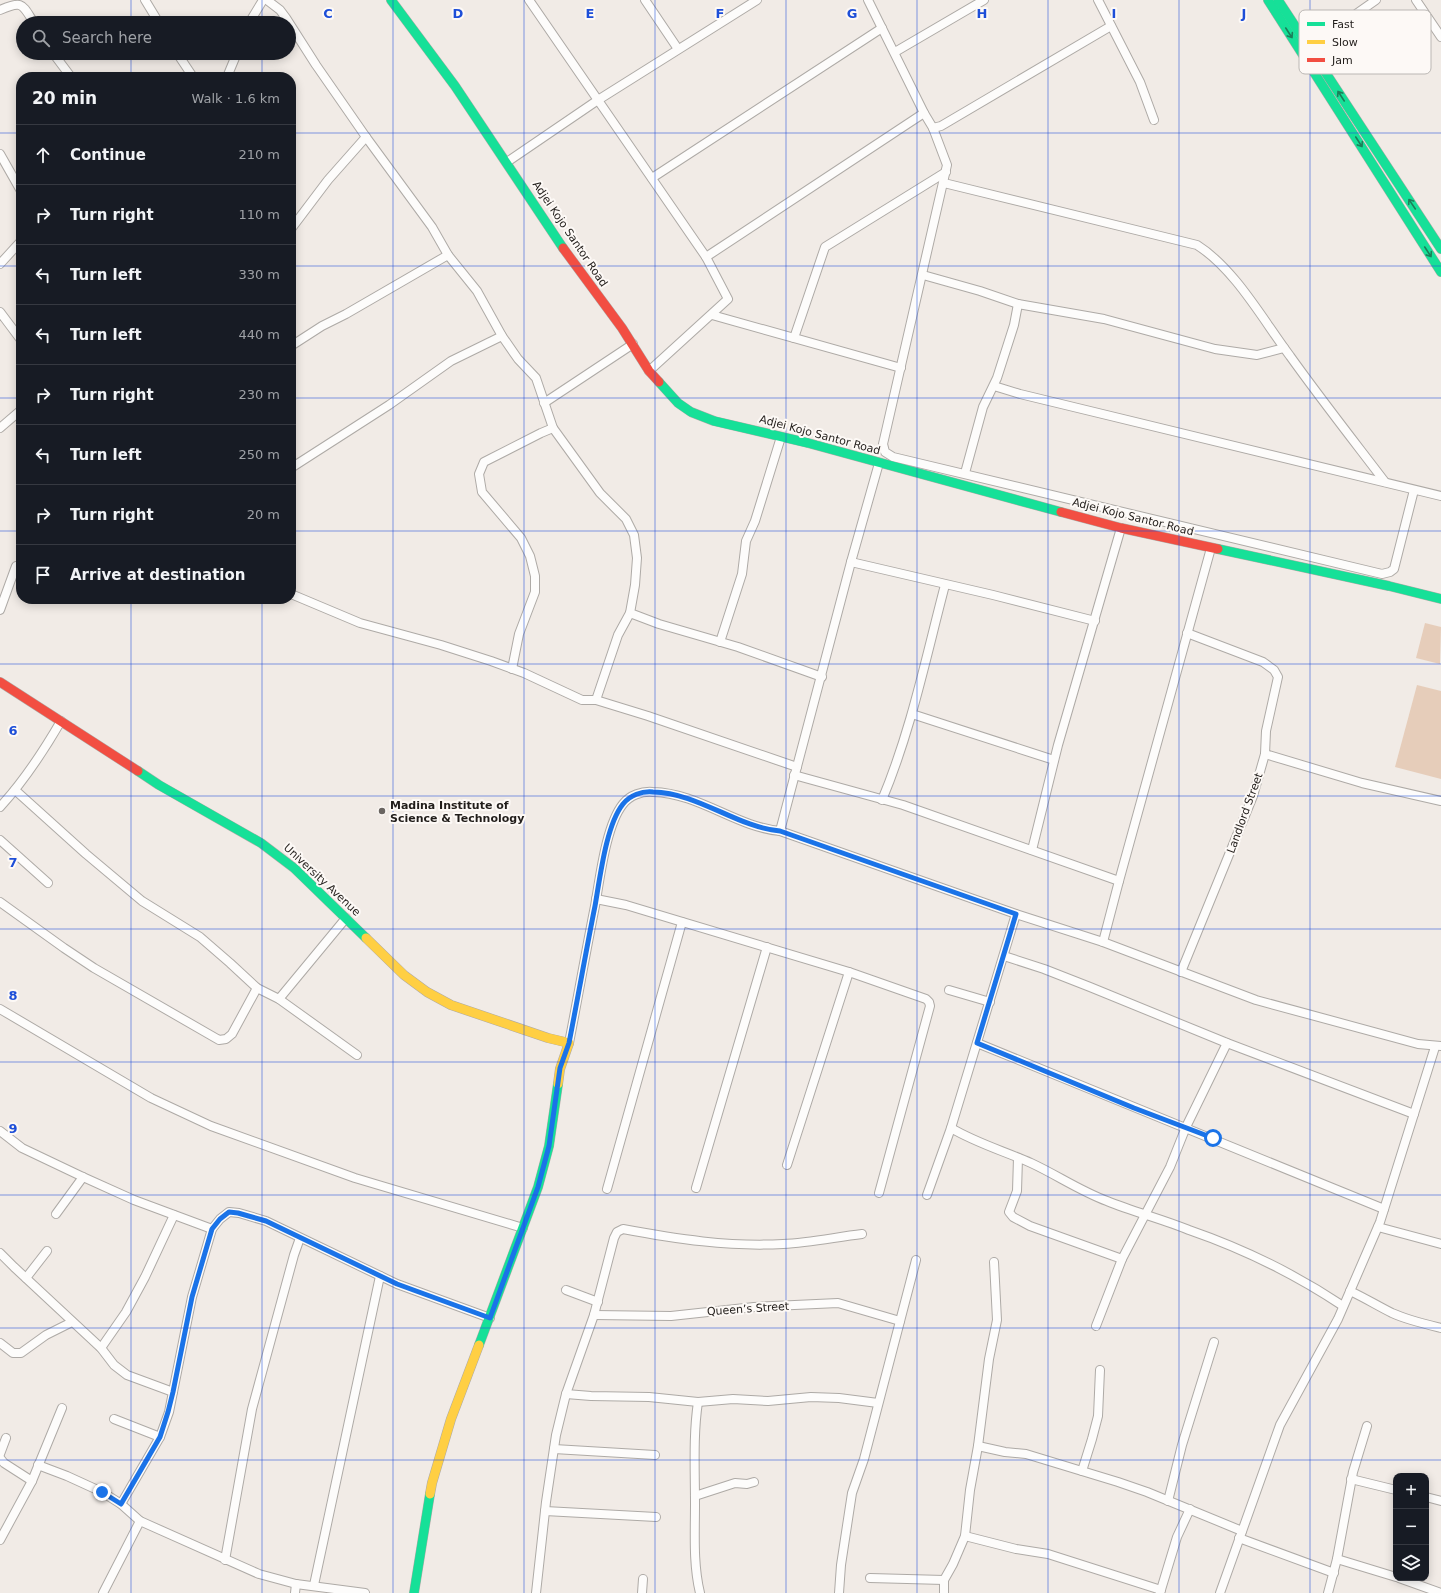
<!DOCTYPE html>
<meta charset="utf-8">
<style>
:root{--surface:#171b24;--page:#20242c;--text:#f1f3f6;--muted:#9ea1a6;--line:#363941}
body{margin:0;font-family:"DejaVu Sans",sans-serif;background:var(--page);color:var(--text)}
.controls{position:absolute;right:12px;bottom:12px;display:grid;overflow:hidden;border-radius:8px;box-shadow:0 2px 10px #0003}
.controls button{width:36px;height:36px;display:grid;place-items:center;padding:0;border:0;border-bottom:1px solid var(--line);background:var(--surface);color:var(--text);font:20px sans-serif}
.stop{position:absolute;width:12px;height:12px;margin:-9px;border:3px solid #1a73e8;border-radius:50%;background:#fff}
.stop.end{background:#1a73e8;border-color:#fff;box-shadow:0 1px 4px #0008}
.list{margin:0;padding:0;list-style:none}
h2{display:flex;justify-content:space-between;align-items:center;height:52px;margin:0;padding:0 16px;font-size:17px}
h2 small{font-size:13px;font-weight:400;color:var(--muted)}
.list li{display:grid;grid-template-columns:26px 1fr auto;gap:12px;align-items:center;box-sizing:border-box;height:60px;padding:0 16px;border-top:1px solid var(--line)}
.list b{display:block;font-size:15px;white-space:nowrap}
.list em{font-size:13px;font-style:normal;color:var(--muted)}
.icon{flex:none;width:22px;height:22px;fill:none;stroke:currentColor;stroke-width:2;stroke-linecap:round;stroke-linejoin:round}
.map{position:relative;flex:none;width:1441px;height:1593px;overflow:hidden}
.search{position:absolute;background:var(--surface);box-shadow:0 2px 10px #0003;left:16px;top:16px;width:280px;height:44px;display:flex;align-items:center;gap:10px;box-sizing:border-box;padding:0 14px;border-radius:22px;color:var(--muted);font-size:15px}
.panel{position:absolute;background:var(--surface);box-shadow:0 2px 10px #0003;left:16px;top:72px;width:280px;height:532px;border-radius:16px}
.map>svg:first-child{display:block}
.green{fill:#e6cdba}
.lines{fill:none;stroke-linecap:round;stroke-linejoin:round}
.street-casing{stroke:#aeaaa6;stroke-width:10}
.fast-casing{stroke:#aeaaa6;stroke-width:10}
.slow-casing{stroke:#aeaaa6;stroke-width:10}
.jam-casing{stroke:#aeaaa6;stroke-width:10}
.street{stroke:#fdfcfb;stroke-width:8}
.fast{stroke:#16e098;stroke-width:9}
.slow{stroke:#ffcf43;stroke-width:9}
.jam{stroke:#f24e42;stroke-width:9}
.oneway{stroke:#1c7e59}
.route{stroke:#1a73e8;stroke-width:5}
.grid{fill:none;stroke:#1d4ed8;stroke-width:1;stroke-opacity:0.55}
.poi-dot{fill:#6a6561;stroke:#fdf9f6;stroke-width:1.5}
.labels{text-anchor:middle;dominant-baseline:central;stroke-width:4;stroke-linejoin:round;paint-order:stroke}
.street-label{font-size:11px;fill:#211d1a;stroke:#fdf9f6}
.poi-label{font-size:11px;font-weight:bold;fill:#211d1a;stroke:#fdf9f6;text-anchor:start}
.key{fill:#fdf9f6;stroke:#bbb7b4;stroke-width:1}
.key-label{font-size:11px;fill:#211d1a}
.grid-label{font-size:13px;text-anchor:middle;font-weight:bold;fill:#1d4ed8;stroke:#fdf9f6;stroke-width:4;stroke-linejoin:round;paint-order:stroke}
</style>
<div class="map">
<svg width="1441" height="1593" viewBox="0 0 1441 1593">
<rect width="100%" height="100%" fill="#f1ebe6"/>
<g class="green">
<path d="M 1425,623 L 1441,627 L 1440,664 L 1416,658 Z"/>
<path d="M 1417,685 L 1441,691 L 1441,779 L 1395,767 Z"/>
</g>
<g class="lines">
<g class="street-casing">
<g id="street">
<path d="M 145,0 L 159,23"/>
<path d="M 267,0 L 280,10 L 286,18 L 316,65 L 366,137 L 432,227 L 448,255 L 477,291 L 502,336 L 518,359 L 536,378 L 553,428 L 600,493 L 626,519 L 634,535 L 637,558 L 635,585 L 630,613 L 659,624 L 738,647 L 822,677"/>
<path d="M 529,0 L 706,257 L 728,299 L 649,371"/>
<path d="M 645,0 L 678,49"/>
<path d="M 868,0 L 924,113 L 933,128 L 947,165 L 883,444 L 885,452 L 893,457 L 1382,574 L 1390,572 L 1394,569 L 1414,490"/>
<path d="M 1098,0 L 1140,82 L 1154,120"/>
<path d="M 1416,0 L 1441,37"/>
<path d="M 0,10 C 23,0 22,4 34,23"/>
<path d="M 249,23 L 263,0"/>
<path d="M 1309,47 L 1376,0"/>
<path d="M 895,52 L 984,0"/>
<path d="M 53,53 L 71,77"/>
<path d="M 177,53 L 193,77"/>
<path d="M 227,77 L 237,53"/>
<path d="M 933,128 L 941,126 L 1111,26"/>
<path d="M 0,154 L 21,191"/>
<path d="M 507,162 L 598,100 L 757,0"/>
<path d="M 652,178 L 882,28"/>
<path d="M 944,183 L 1197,245 C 1235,269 1263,320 1290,356 C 1320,398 1353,440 1385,482"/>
<path d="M 291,229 L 328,180 L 366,137"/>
<path d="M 706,257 L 924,113"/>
<path d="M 0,264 L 21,241"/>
<path d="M 923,275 L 980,291 L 1018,304 L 1104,319 L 1215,349 L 1257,355 L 1284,348"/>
<path d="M 0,312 L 21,340"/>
<path d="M 712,315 L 901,368"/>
<path d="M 794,338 L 825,247 L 946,172"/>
<path d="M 291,346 L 322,326 L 346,314 L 448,255"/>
<path d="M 994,386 L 1020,394 L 1441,496"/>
<path d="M 544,403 L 633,344"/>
<path d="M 0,428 L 21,410"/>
<path d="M 291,468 L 389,405 L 451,361 L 502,336"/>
<path d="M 965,473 L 983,407 L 997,378 L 1014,325 L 1018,304"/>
<path d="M 851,562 L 993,595 L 1095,621"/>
<path d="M 291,594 L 360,623 L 441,645 L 491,661 L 524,673 L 582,700 L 596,700 L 648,716 L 797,767"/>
<path d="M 0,610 L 16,566"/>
<path d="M 720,642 L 742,574 L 746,541 L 755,521 L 781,437"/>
<path d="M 512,669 L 519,634 L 535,592 L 535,576 L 530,556 L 521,538 L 482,492 L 479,474 L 484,462 L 541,433 L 553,428"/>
<path d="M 596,700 L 618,635 L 630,613"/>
<path d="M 912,714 L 1054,760"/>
<path d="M 1265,754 L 1362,783 L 1441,801"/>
<path d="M 794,775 L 903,805 L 1119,881"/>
<path d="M 15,790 L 86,854 L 142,901 L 200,937 L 230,963 L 257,988 L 279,999 L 357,1055"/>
<path d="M 882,800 C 911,731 926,657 945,585"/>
<path d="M 0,807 C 24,781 43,752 61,721"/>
<path d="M 780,831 L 851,562 L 879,463"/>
<path d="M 0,840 L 48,883"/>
<path d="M 1032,850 L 1058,745 L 1121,528"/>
<path d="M 596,899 L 626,905 L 849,972 L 926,999 L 929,1002 L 930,1006 L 879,1193"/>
<path d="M 0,902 L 64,948 L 94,968 L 219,1040 L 226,1039 L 232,1034 L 257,988"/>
<path d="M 1103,942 L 1119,881 L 1211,548"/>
<path d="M 1004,956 L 1044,969 L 1090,987 L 1227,1043 L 1414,1114"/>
<path d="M 1181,972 L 1253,796 L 1265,754 L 1266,731 L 1278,677 L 1274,670 L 1263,662 L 1187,633"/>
<path d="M 949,990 L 990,1002"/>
<path d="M 279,999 L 346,918"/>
<path d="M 0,1009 L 151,1098 L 211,1126 L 355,1178 L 523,1228"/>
<path d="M 569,1043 C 578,997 586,951 595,906 C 600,878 606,825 623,804 C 630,795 642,791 653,792 C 699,793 736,827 780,831 L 1016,914 L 1103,942 L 1256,1000 L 1418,1044 L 1441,1046"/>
<path d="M 977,1043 L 1384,1209"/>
<path d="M 951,1128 C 976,1143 1004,1151 1031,1163 C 1057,1175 1080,1191 1107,1201 C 1134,1212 1162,1219 1189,1230 C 1244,1249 1295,1274 1343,1306"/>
<path d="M 0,1131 L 22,1148 L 83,1177 L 134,1200 L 212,1229"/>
<path d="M 1018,1158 L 1017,1191 L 1009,1212 L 1013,1217 L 1030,1226 L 1122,1259"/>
<path d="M 787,1165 L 849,972"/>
<path d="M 696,1188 L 767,947"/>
<path d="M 607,1189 L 682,922"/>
<path d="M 927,1195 L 951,1128 L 1016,914"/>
<path d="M 56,1214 L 83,1177"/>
<path d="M 1378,1227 L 1441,1244"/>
<path d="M 0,1253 L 14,1267 L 101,1348 L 114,1365 L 127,1375 L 173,1392"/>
<path d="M 26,1278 L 47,1251"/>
<path d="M 566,1290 L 598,1302"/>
<path d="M 1350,1291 C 1365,1298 1378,1306 1392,1313 C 1408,1320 1425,1324 1441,1328"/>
<path d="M 594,1315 L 671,1316 L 754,1307 L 838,1303 L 900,1321"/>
<path d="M 1096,1326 L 1122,1259 L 1170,1167 L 1186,1127 L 1227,1043"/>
<path d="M 0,1343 L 13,1353 L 21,1353 L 46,1335 L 72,1322"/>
<path d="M 101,1348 L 126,1312 L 145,1277 L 174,1215"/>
<path d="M 566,1394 L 591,1396 L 649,1397 L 698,1402 L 733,1399 L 768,1401 L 811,1397 L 839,1398 L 878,1403"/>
<path d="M 698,1402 C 693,1435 695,1470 695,1504 C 695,1534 693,1564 700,1593"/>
<path d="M 114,1419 L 160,1437"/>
<path d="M 978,1446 L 1005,1452 L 1026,1454 L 1118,1482 L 1147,1492 L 1242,1531"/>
<path d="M 554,1449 L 655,1455"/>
<path d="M 0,1454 L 6,1438"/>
<path d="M 0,1458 L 4,1463 L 32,1481"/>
<path d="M 38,1465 L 67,1476 L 102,1492 L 121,1504 L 140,1521 L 259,1574 L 296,1584 L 365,1593"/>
<path d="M 1082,1471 L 1092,1439 L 1098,1416 L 1100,1370"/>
<path d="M 1351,1479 L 1396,1490"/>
<path d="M 695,1496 L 735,1483 L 747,1484 L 754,1482"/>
<path d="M 1426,1497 L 1441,1501"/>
<path d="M 1168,1501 L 1182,1445 L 1214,1342"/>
<path d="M 121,1504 L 160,1437 L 169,1412 L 192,1297 L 212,1229 L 220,1219 L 229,1212 L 239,1213 L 266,1221 L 397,1284 L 490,1318"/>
<path d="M 545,1511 L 656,1517"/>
<path d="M 965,1536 L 1016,1549 L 1048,1554 L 1161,1590"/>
<path d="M 1239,1538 L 1334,1573"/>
<path d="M 0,1540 L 32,1481 L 62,1408"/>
<path d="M 1337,1559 L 1396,1577"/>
<path d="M 225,1560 L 252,1409 L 294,1255 L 300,1238"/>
<path d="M 870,1578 L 944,1580"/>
<path d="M 1399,1578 L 1441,1593"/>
<path d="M 314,1585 L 380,1276"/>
<path d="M 103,1593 L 140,1521"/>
<path d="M 295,1593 L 296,1584"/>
<path d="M 536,1593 L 546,1502 L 556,1435 L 566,1394 L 594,1315 L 614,1238 L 617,1232 L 623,1229 C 676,1239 729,1247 783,1244 C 810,1243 836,1237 862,1234"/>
<path d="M 642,1593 L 643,1579"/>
<path d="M 839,1593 L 841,1565 L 852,1493 L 864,1459 L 916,1260"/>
<path d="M 944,1593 L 944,1580 L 953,1564 L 965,1536 L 970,1490 L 978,1446 L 989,1359 L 997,1320 L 994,1262"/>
<path d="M 1160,1593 L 1177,1537 L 1190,1509"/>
<path d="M 1220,1593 L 1280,1425 L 1338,1319 L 1380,1222 L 1435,1047"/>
<path d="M 1328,1593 L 1337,1559 L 1353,1472 L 1367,1426"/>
</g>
</g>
<g class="fast-casing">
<g id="fast">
<path d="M 391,0 L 455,86 L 563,248"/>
<path d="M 1268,0 L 1441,272"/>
<path d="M 1278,0 L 1441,249"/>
<path d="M 659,382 L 678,403 L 691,412 L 714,421 L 808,443 L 1061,512"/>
<path d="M 1218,549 L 1389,586 L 1441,599"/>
<path d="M 138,771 L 159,785 L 261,843 L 294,868 L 366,938"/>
<path d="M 479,1345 L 538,1187 L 549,1146 L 558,1084"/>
<path d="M 414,1593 L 430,1494"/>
</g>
</g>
<g class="slow-casing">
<g id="slow">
<path d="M 366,938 L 404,975 L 427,992 L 451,1005 L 548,1038 L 569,1043 L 560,1069 L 558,1084"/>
<path d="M 430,1494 L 432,1483 L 451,1419 L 479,1345"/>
</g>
</g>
<g class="jam-casing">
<g id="jam">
<path d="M 563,248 L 622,328 L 649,371 L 659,382"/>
<path d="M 1061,512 L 1121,528 L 1218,549"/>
<path d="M 0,682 L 138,771"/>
</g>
</g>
<use href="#street" class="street"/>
<use href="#fast" class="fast"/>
<use href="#slow" class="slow"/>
<use href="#jam" class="jam"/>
</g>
<defs><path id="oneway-shaft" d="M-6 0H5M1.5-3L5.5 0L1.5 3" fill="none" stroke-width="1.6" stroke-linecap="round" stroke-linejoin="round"/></defs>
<g class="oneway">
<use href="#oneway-shaft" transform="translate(1289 33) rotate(57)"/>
<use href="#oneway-shaft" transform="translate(1341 96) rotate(-123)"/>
<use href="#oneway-shaft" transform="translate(1359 142) rotate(57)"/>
<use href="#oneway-shaft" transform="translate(1412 204) rotate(-124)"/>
<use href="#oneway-shaft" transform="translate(1428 252) rotate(57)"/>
</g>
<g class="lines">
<path class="route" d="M 102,1492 L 121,1504 L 160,1437 L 168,1412 L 173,1392 L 192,1297 L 212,1229 L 220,1219 L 229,1212 L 238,1213 L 266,1221 L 397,1284 L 490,1318 L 538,1187 L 549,1146 L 560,1068 L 569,1043 C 578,997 586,951 595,906 C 600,878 606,825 623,804 C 630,795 642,791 653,792 C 699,793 736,827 780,831 L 1016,914 L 977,1043 L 1134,1108 L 1213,1138"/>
</g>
<path class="grid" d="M 131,0 L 131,23M 262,0 L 262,23M 393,0 L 393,1593M 524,0 L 524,1593M 655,0 L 655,1593M 786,0 L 786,1593M 917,0 L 917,1593M 1048,0 L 1048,1593M 1179,0 L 1179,1593M 1310,0 L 1310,1593M 131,53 L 131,77M 262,53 L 262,77M 0,133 L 21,133M 291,133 L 1441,133M 0,266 L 21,266M 291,266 L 1441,266M 0,398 L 21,398M 291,398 L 1441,398M 0,531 L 21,531M 291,531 L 1441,531M 131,599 L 131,1593M 262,599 L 262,1593M 0,664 L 1441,664M 0,796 L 1441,796M 0,929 L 1441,929M 0,1062 L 1441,1062M 0,1195 L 1441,1195M 0,1328 L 1441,1328M 0,1460 L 1441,1460"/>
<circle class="poi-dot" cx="382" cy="811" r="4"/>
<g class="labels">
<g class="street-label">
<text transform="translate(570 234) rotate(56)">Adjei Kojo Santor Road</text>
<text transform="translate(820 435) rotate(15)">Adjei Kojo Santor Road</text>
<text transform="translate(1133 517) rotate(14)">Adjei Kojo Santor Road</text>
<text transform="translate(1245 813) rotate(-70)">Landlord Street</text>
<text transform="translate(322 880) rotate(43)">University Avenue</text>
<text transform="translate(748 1309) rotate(-4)">Queen’s Street</text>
</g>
<g class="poi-label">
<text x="390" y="805">Madina Institute of<tspan x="390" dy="13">Science &amp; Technology</tspan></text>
</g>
</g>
<rect x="1299" y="10" width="132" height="64" rx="6" class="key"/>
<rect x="1307" y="22" width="18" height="4" fill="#16e098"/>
<rect x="1307" y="40" width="18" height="4" fill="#ffcf43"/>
<rect x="1307" y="58" width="18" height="4" fill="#f24e42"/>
<g class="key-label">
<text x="1332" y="28">Fast</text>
<text x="1332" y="46">Slow</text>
<text x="1332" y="64">Jam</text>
</g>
<g class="grid-label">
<text x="328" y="18">C</text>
<text x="458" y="18">D</text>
<text x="590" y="18">E</text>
<text x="720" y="18">F</text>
<text x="852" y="18">G</text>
<text x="982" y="18">H</text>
<text x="1114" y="18">I</text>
<text x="1244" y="18">J</text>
<text x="13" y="735">6</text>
<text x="13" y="867">7</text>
<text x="13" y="1000">8</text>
<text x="13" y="1133">9</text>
</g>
</svg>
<div class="controls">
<button>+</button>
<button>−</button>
<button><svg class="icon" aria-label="layers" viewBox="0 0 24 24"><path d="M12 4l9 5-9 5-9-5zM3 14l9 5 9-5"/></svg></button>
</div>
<div class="stop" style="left:1213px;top:1138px"></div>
<div class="stop end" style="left:102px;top:1492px"></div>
<div class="search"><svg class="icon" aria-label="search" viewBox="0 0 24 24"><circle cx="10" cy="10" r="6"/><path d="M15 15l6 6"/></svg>Search here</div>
<section class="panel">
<h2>20 min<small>Walk · 1.6 km</small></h2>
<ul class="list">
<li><svg class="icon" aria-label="ahead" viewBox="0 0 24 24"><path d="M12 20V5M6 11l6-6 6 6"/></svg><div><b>Continue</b></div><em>210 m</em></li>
<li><svg class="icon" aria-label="right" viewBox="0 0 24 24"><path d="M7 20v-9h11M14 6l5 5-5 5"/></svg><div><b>Turn right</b></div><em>110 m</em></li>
<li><svg class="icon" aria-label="left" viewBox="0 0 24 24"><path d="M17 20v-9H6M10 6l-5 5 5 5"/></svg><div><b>Turn left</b></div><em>330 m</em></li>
<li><svg class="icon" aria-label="left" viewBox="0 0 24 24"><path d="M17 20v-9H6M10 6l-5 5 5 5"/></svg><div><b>Turn left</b></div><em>440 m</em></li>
<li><svg class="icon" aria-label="right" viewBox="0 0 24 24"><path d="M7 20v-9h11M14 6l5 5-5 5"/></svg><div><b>Turn right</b></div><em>230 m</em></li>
<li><svg class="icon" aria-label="left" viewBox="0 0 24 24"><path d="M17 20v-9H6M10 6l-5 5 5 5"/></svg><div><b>Turn left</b></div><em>250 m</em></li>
<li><svg class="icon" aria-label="right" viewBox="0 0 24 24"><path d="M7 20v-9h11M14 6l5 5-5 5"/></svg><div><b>Turn right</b></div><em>20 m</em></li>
<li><svg class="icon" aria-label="arrive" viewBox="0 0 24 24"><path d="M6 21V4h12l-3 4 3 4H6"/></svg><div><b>Arrive at destination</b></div></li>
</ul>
</section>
</div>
